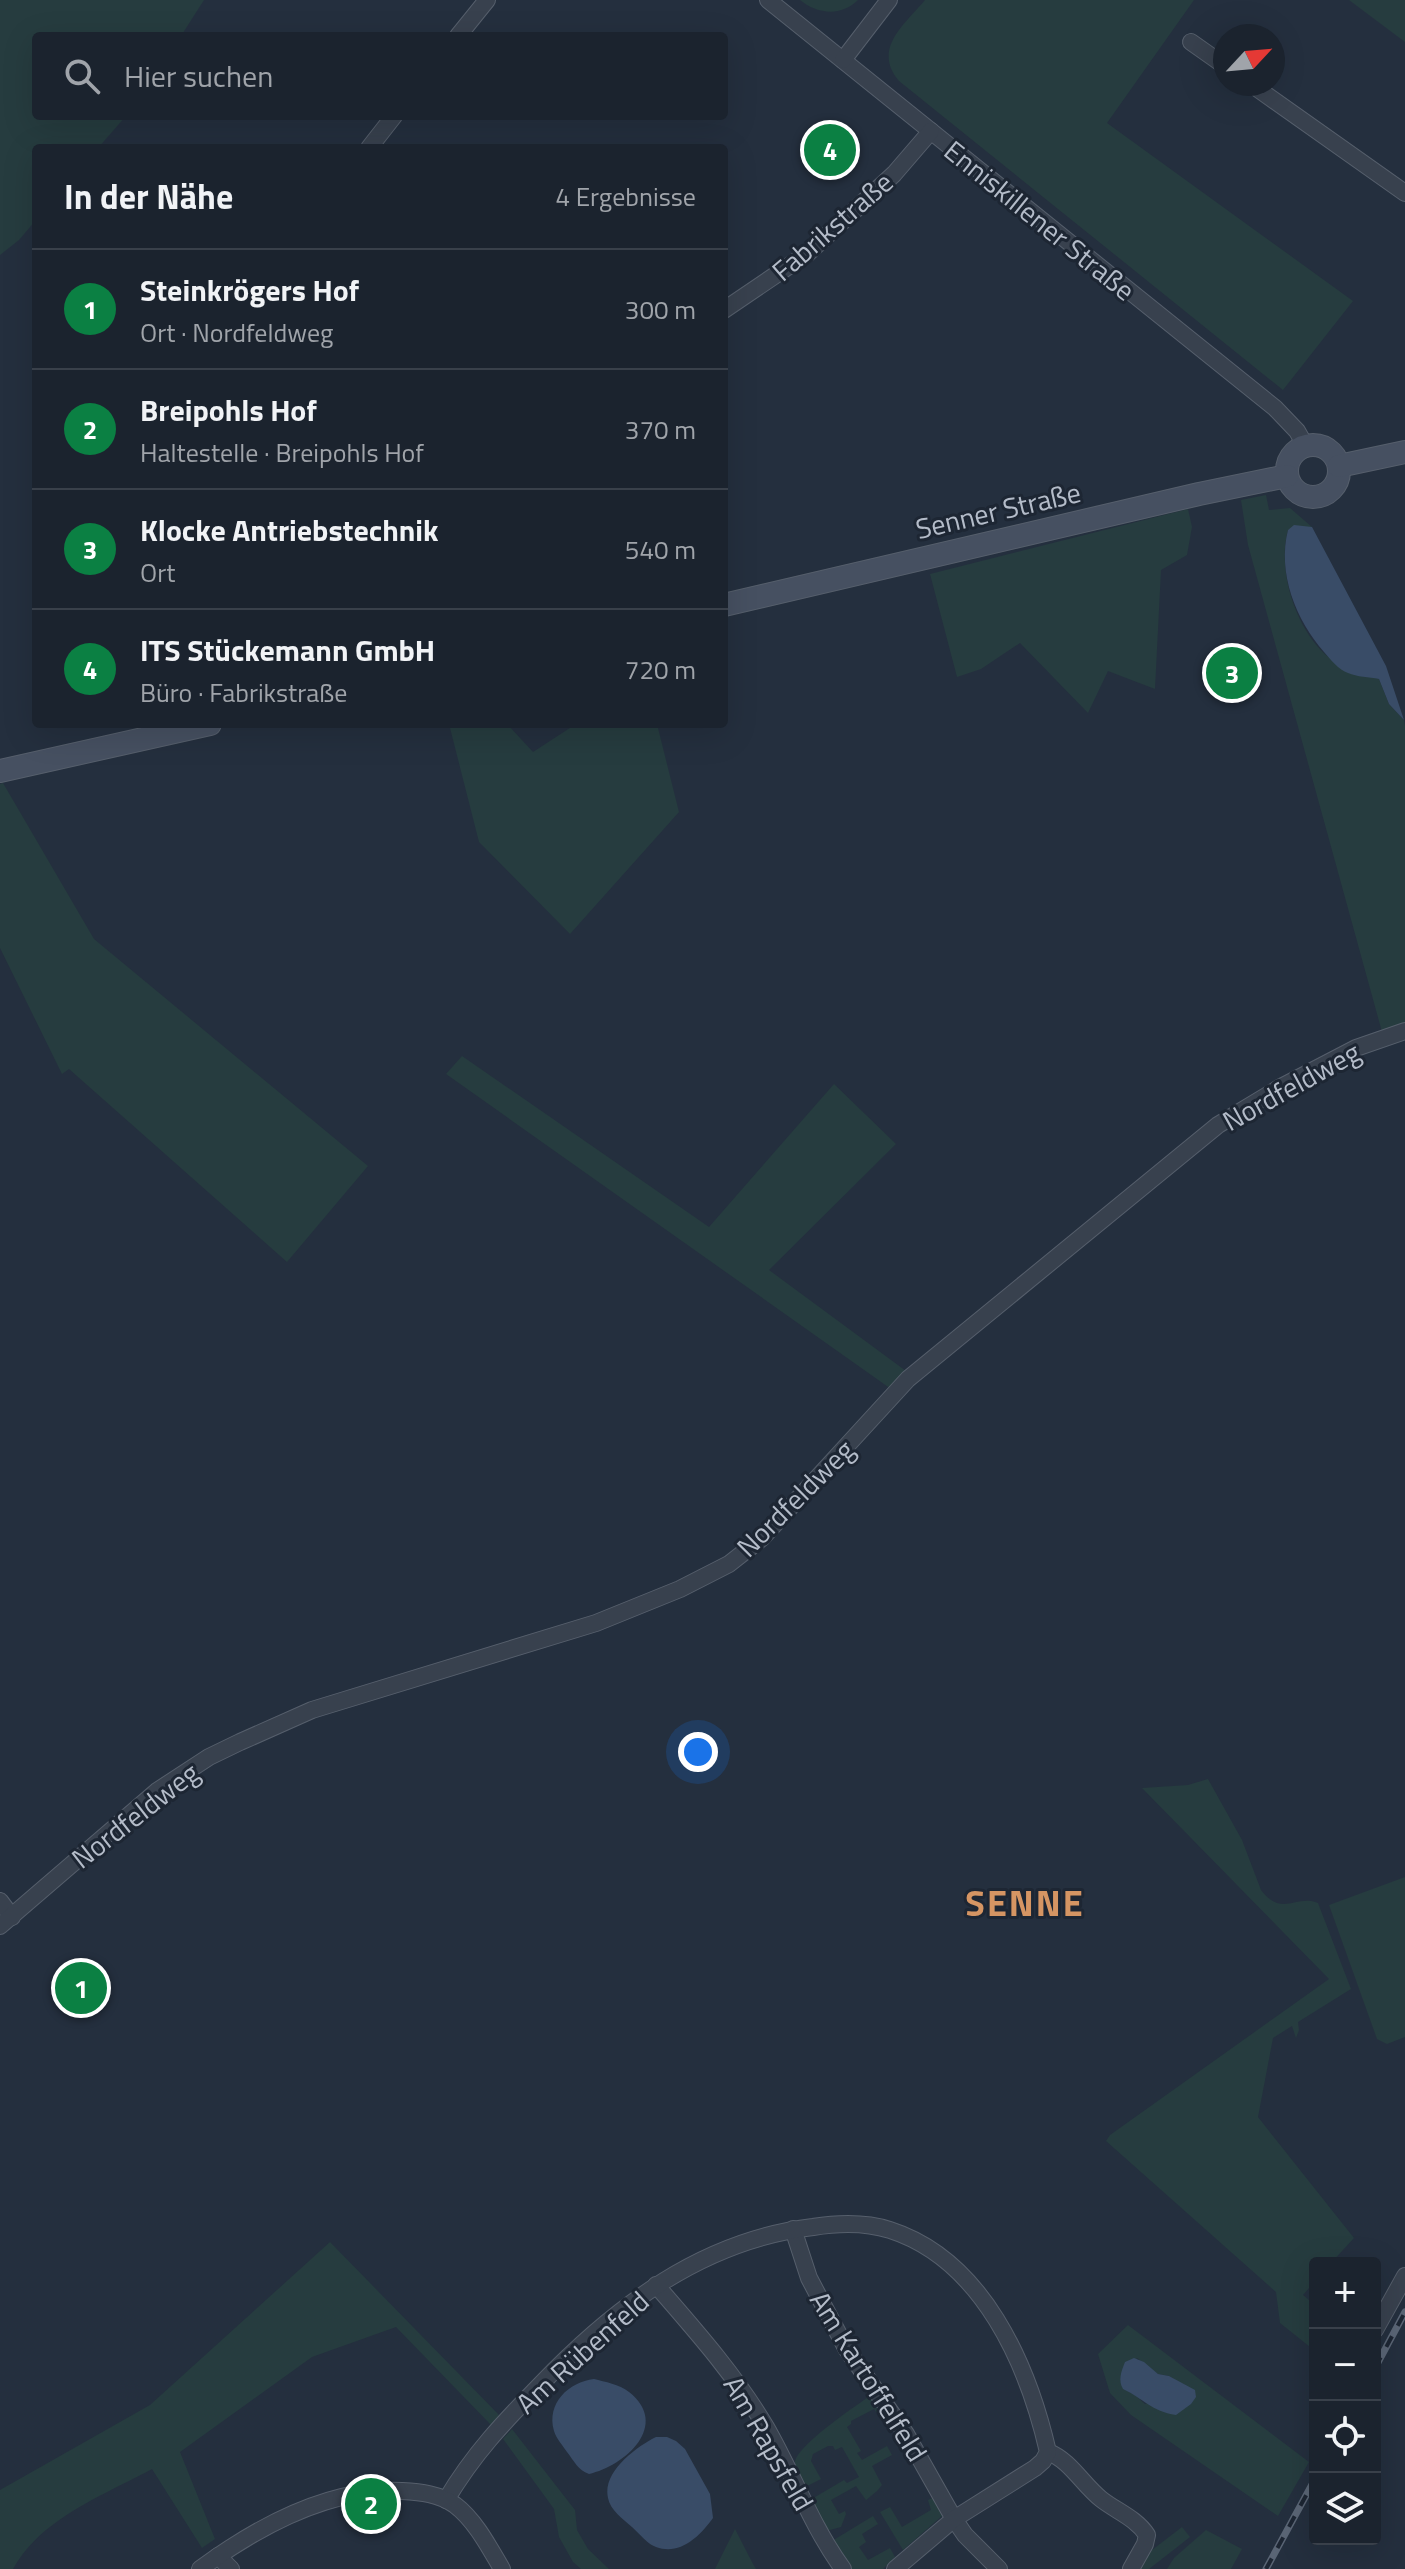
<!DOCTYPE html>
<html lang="de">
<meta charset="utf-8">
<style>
:root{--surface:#1b232e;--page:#282f3a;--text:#f1f3f6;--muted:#a0a4aa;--line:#39404a;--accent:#0b8043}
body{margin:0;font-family:"Titillium Web",sans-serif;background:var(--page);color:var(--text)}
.controls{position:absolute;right:24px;bottom:24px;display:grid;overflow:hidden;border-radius:8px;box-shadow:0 8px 32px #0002}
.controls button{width:72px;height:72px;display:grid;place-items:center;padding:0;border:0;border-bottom:2px solid var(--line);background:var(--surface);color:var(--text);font:40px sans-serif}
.compass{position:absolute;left:1213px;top:24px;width:72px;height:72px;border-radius:50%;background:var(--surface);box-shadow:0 8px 32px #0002;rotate:64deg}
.you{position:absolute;left:698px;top:1752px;width:28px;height:28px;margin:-20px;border:6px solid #fff;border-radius:50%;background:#1a73e8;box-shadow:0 0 0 12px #1a73e833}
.badge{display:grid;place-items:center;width:52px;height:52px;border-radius:50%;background:var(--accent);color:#fff;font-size:26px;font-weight:700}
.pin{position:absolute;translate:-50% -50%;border:4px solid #fff;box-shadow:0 2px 8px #0006}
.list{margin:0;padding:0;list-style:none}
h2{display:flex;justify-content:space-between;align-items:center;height:104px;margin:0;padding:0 32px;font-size:34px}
h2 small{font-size:26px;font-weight:400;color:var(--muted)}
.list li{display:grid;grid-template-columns:52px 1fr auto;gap:24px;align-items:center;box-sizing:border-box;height:120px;padding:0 32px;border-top:2px solid var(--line)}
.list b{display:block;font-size:30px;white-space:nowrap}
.list p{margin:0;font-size:26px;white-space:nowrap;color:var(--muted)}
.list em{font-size:26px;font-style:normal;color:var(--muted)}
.icon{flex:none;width:44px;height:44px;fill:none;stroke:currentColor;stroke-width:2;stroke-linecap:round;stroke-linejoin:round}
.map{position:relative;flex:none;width:1405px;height:2569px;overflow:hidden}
.search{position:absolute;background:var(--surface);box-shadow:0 8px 32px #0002;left:32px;top:32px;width:696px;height:88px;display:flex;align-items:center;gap:20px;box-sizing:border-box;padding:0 28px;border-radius:8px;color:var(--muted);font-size:30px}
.panel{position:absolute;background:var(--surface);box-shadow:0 8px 32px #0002;left:32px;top:144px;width:696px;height:584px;border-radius:8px}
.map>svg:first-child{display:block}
.green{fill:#263c3f;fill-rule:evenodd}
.water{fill:#394c67}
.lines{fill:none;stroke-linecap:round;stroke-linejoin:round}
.street-casing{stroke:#565f6c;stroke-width:18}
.secondary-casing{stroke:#565f6c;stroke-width:24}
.street{stroke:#38414e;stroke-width:16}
.secondary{stroke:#465061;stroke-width:22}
.rail-casing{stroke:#5a6575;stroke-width:7}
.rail{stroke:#1d2633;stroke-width:4;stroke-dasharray:12;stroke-linecap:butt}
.labels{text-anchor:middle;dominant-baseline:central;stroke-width:6;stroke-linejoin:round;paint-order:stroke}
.street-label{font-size:28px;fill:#b4bcc9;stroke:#1d2633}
.district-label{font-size:36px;font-weight:bold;letter-spacing:2px;fill:#d59563;stroke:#1d2633}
</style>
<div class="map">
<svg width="1405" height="2569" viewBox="0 0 1405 2569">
<rect width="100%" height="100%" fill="#242f3e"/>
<g class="green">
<path d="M 0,0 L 204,0 L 181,36 L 36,36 L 36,116 L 126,116 L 98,148 L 36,148 L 36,220 L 19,240 L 0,255 Z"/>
<path d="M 800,0 L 858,0 C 841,17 817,14 800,0 Z"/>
<path d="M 925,0 L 1194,0 L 1107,123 L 1353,301 L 1283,390 L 899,81 C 872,49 904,25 925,0 Z"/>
<path d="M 1349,0 L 1405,0 L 1405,42 Z"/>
<path d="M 1266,495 L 1269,510 L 1290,508 L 1312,527 L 1288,530 C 1277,570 1295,628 1327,656 C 1340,667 1363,672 1379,679 L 1389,704 L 1404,720 L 1405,726 L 1405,1023 L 1382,1032 L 1248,545 L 1241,500 Z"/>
<path d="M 1188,509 L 1192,527 L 1187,555 L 1161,570 L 1155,689 L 1108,671 L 1088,713 L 1020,643 L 981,669 L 957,677 L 930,574 Z"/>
<path d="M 449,724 L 507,724 L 533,752 L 576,724 L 657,724 L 679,812 L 570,934 L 479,842 Z"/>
<path d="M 3,783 L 94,939 L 368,1166 L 287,1262 L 69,1069 L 62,1074 L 0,948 L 0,784 Z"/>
<path d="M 462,1056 L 709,1227 L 834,1084 L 896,1144 L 769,1270 L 906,1371 L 891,1389 L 446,1074 Z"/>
<path d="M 1208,1779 L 1242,1840 L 1261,1890 C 1282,1918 1296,1894 1318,1903 L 1351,1989 L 1298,2022 L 1299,2030 L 1296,2038 L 1292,2026 L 1273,2038 L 1258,2117 L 1354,2238 L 1331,2263 L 1315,2263 L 1315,2281 L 1303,2295 L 1315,2305 L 1315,2351 L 1280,2323 L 1276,2292 L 1106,2141 L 1110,2135 L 1329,1979 L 1142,1788 L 1188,1785 Z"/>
<path d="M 1405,1877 L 1405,2037 L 1387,2044 L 1377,2039 L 1329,1905 Z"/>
<path d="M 330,2242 L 501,2417 L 492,2426 L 396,2327 L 312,2357 L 180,2452 L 215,2539 L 202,2548 L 152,2469 C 104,2495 40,2519 13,2569 L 0,2569 L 0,2490 L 150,2405 Z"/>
<path d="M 1128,2325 L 1309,2462 L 1278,2516 L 1131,2415 L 1110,2393 L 1098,2354 ZM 1137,2358 L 1158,2374 L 1169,2376 L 1187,2387 L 1145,2404 L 1135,2395 L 1123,2389 Z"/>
<path d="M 867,2398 L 873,2399 L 885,2415 L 881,2418 L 874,2409 L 851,2421 L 851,2424 L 847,2427 L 861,2451 L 857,2453 L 862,2460 L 887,2446 L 892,2455 L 872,2466 L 882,2485 L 877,2491 L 866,2500 L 856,2486 L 831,2500 L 839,2514 L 845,2511 L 846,2514 L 841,2527 L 826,2531 L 810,2500 L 844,2480 L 847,2483 L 859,2477 L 842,2447 L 835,2450 L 833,2446 L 828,2446 L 813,2454 L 811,2461 L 821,2479 L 807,2486 L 803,2485 C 800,2477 793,2469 795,2461 C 800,2444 851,2409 867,2398 Z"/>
<path d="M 512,2429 L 575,2510 L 577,2530 L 588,2549 L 609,2569 L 581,2569 L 573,2562 L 559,2537 L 554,2509 L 503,2439 Z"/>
<path d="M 934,2497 L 942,2516 L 903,2550 L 880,2512 L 890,2507 L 902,2527 L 931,2510 L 928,2500 Z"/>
<path d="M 873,2516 L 878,2524 L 862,2534 L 866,2542 L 859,2547 L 868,2560 L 890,2548 L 895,2557 L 883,2569 L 851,2569 L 832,2541 Z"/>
<path d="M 1182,2527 L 1190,2537 L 1149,2569 L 1137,2569 L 1143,2557 Z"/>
<path d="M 735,2529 L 753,2564 L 756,2569 L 715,2569 Z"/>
<path d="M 1206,2530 L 1242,2549 L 1231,2569 L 1167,2569 L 1174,2558 Z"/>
</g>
<g class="water">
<path d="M 1294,525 L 1312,527 L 1386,666 L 1404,720 L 1389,704 L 1379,679 C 1369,677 1357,677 1348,673 C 1339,670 1330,659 1324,652 C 1296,620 1277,573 1288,530 Z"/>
<path d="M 1134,2358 L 1144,2362 L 1158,2374 L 1169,2376 L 1195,2390 L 1196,2397 L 1191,2404 L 1176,2415 C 1151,2411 1144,2399 1123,2389 C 1118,2380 1121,2372 1125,2362 Z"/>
<path d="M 594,2379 C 605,2382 619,2384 629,2392 C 671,2425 625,2466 589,2474 C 578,2470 574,2461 567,2452 C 563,2446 556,2438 554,2431 C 546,2403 569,2382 594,2379 Z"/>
<path d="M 656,2437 L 667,2437 L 676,2441 L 685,2449 L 710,2494 L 713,2518 C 700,2536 680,2556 656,2547 C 647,2544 639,2533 632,2527 C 623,2519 610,2510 608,2498 C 602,2472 636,2447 656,2437 Z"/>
</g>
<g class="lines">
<g class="street-casing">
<g id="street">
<path d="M 768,0 L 1275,408 L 1297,431 L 1305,445"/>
<path d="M 458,36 L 487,0"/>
<path d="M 1191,42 L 1225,66"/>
<path d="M 843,60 L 889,0"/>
<path d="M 1251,84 L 1405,193"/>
<path d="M 369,148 L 394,116"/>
<path d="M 724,310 L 808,253 L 894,174 L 931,131"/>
<path d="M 0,1901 L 12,1917"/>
<path d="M 0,1926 L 157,1791 L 209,1757 L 240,1742 L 312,1710 L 596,1623 L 680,1589 L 729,1564 L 762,1538 L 908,1379 L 1218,1125 L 1281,1087 L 1356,1048 L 1405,1031"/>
<path d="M 793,2229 L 809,2278 L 846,2348 L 906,2434 L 954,2519 L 965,2535 L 999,2569"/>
<path d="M 656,2285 C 696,2331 735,2375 766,2427 C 793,2474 811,2525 843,2569"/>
<path d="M 1375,2330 L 1405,2276"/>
<path d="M 1048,2452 C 1070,2460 1083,2485 1101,2499 C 1116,2511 1136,2518 1147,2535 L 1145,2544 L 1131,2569"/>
<path d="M 446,2500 C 474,2453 503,2423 541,2384 C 616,2306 703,2240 813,2227 C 838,2223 865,2222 890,2230 C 983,2260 1028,2365 1048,2452 L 1043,2461 L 1035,2468 L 954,2519 L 895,2569"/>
<path d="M 218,2556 L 231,2569"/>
<path d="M 200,2569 C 257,2527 329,2487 402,2491 C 421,2492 439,2494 455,2505 C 475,2520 489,2547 502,2569"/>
</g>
</g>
<g class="secondary-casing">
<g id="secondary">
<circle cx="1313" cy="471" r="26"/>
<path d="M 1339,466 L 1405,452"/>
<path d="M 724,605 L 1199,494 L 1287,476"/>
<path d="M 0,771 L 210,724"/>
</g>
</g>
<use href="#street" class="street"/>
<use href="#secondary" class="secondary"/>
<g class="rail-casing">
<g id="rail">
<path d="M 1375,2368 L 1405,2312"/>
<path d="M 1266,2569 L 1315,2479"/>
</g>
</g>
<use href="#rail" class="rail"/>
</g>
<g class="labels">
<g class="street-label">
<text transform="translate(1040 220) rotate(39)">Enniskillener Straße</text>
<text transform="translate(832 226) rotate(-41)">Fabrikstraße</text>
<text transform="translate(998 510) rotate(-13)">Senner Straße</text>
<text transform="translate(1291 1086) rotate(-29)">Nordfeldweg</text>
<text transform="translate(795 1498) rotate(-45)">Nordfeldweg</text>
<text transform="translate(135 1815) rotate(-38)">Nordfeldweg</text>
<text transform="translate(582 2352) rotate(-42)">Am Rübenfeld</text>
<text transform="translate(869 2376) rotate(58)">Am Kartoffelfeld</text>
<text transform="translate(769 2443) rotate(60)">Am Rapsfeld</text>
</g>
<g class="district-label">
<text x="1025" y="1902">SENNE</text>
</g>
</g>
</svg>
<div class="controls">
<button>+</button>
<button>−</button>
<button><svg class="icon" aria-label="locate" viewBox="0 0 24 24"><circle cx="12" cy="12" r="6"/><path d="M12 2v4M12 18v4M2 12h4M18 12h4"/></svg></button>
<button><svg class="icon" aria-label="layers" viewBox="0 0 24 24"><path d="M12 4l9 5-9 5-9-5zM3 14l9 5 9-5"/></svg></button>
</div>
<svg class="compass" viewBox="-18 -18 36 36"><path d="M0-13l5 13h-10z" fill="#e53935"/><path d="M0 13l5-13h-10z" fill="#a0a4aa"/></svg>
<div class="you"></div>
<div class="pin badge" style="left:81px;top:1988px">1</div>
<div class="pin badge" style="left:371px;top:2504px">2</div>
<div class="pin badge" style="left:1232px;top:673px">3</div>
<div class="pin badge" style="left:830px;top:150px">4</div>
<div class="search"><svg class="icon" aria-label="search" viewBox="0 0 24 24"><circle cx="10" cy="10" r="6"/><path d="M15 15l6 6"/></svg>Hier suchen</div>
<section class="panel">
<h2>In der Nähe<small>4 Ergebnisse</small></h2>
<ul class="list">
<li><span class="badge">1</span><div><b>Steinkrögers Hof</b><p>Ort · Nordfeldweg</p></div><em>300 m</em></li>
<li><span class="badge">2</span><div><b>Breipohls Hof</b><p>Haltestelle · Breipohls Hof</p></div><em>370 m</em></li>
<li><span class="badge">3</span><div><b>Klocke Antriebstechnik</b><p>Ort</p></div><em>540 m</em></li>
<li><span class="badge">4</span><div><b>ITS Stückemann GmbH</b><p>Büro · Fabrikstraße</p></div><em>720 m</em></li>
</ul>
</section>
</div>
